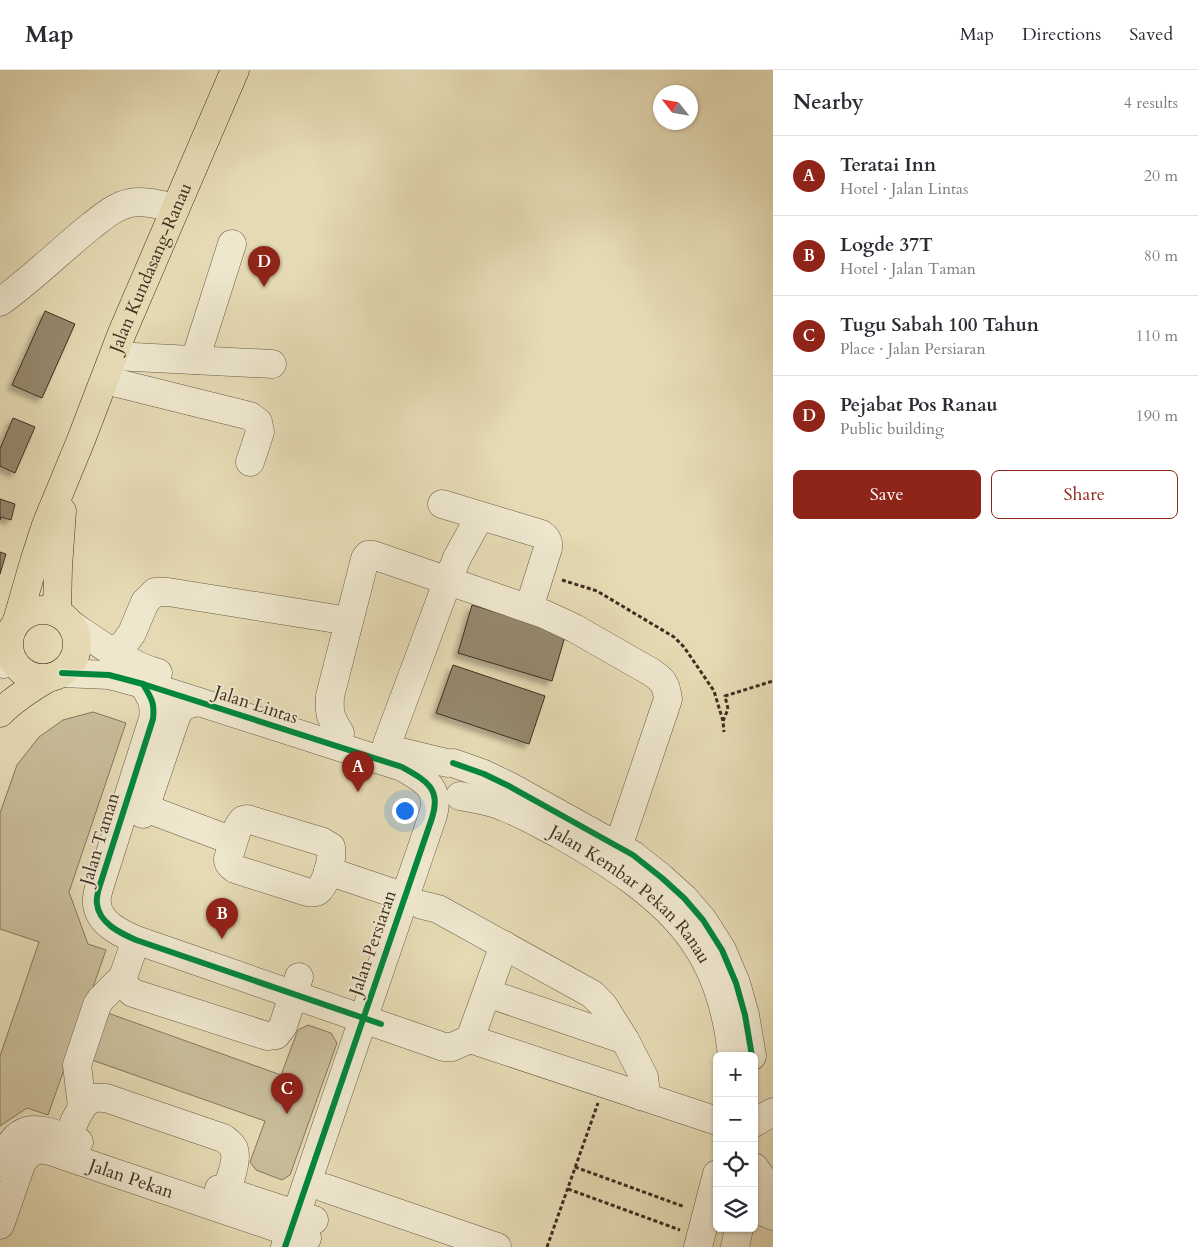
<!DOCTYPE html>
<meta charset="utf-8">
<style>
:root{--surface:#fff;--page:#f7f7f7;--text:#2b2b33;--muted:#7c7c81;--line:#e1e1e2;--accent:#8f2418}
body{margin:0;font-family:Cardo,serif;background:var(--page);color:var(--text)}
.controls{position:absolute;right:15px;bottom:15px;display:grid;overflow:hidden;border-radius:8px;box-shadow:0 1px 4px #0004}
.controls button{width:45px;height:45px;display:grid;place-items:center;padding:0;border:0;border-bottom:1px solid var(--line);background:var(--surface);color:var(--text);font:25px sans-serif}
.compass{position:absolute;left:653px;top:15px;width:45px;height:45px;border-radius:50%;background:var(--surface);box-shadow:0 1px 4px #0004;rotate:301deg}
.you{position:absolute;left:404px;top:740px;width:18px;height:18px;margin:-12px;border:4px solid #fff;border-radius:50%;background:#1a73e8;box-shadow:0 0 0 8px #1a73e833}
.badge{display:grid;place-items:center;width:32px;height:32px;border-radius:50%;background:var(--accent);color:#fff;font-size:16px;font-weight:700}
.pin{position:absolute;translate:-50% -41px;filter:drop-shadow(0 1px 2px #0008)}
.pin::after{content:'';position:absolute;top:26px;width:18px;height:15px;background:inherit;clip-path:polygon(0 0,100% 0,50% 100%)}
.list{margin:0;padding:0;list-style:none}
h2{display:flex;justify-content:space-between;align-items:center;height:65px;margin:0;padding:0 20px;font-size:21px}
h2 small{font-size:16px;font-weight:400;color:var(--muted)}
.list li{display:grid;grid-template-columns:32px 1fr auto;gap:15px;align-items:center;box-sizing:border-box;height:80px;padding:0 20px;border-top:1px solid var(--line)}
.list b{display:block;font-size:19px;white-space:nowrap}
.list p{margin:0;font-size:16px;white-space:nowrap;color:var(--muted)}
.list em{font-size:16px;font-style:normal;color:var(--muted)}
.actions{display:flex;gap:10px;padding:15px 20px}
.actions a{flex:1;padding:11px 0;border:1px solid var(--accent);border-radius:8px;text-align:center;font-size:18px;color:var(--accent)}
.actions .main{background:var(--accent);color:#fff}
.icon{flex:none;width:28px;height:28px;fill:none;stroke:currentColor;stroke-width:2;stroke-linecap:round;stroke-linejoin:round}
.map{position:relative;flex:none;width:773px;height:1177px;overflow:hidden}
header{display:flex;align-items:center;gap:30px;box-sizing:border-box;height:70px;padding:0 25px;background:var(--surface);border-bottom:1px solid var(--line)}
header strong{font-size:24px}
nav{display:flex;gap:28px;margin-inline-start:auto;font-size:18px}
main{display:flex}
aside{flex:1;background:var(--surface)}
.map>svg:first-child{display:block}
.green{fill:#c9bd9a;stroke:#84765e}
.building{fill:#95886d;stroke:#3f2f22;filter:url(#shadow)}
.lines{fill:none;stroke-linecap:round;stroke-linejoin:round}
.minor-casing{stroke:#685a46;stroke-width:29}
.highway-casing{stroke:#3f2f22;stroke-width:29}
.path{stroke:#3f2f22;stroke-width:3;stroke-dasharray:4 2.5;stroke-linecap:butt}
.minor{stroke:#eee7ce;stroke-width:28}
.highway{stroke:#e5dab3;stroke-width:28}
.cycleway-casing{stroke:#eee7ce;stroke-width:9}
.cycleway{stroke:#00873e;stroke-width:6}
.labels{text-anchor:middle;dominant-baseline:central;stroke-width:4;stroke-linejoin:round;paint-order:stroke}
.street-label{font-size:18px;fill:#3f2f22;stroke:#eee7ce}
</style>
<header>
<strong>Map</strong>
<nav><a>Map</a><a>Directions</a><a>Saved</a></nav>
</header>
<main>
<div class="map">
<svg width="773" height="1177" viewBox="0 0 773 1177">
<defs>
<filter id="shadow"><feDropShadow dx="-4.5" dy="4.5" stdDeviation="2.5" flood-color="#0004"/></filter>
</defs>
<rect width="100%" height="100%" fill="#e5dab3"/>
<filter id="stains"><feTurbulence type="fractalNoise" baseFrequency=".004" numOctaves="4"/><feColorMatrix values="0 0 0 0 .2 0 0 0 0 .09 0 0 0 0 .02 0 0 0 .5 -.17"/></filter>
<radialGradient id="worn" r=".72"><stop offset=".6" stop-color="#630" stop-opacity="0"/><stop offset="1" stop-color="#630" stop-opacity=".3"/></radialGradient>
<g class="green">
<path d="M 93,642 L 126,653 L 69,822 L 88,874 L 106,880 L 48,1045 L 27,1038 L 0,1056 L 0,986 L 39,872 L 0,859 L 0,743 L 17,695 L 39,667 L 63,650 Z"/>
<path d="M 105,942 L 281,1005 L 298,960 L 308,955 L 331,963 L 337,973 L 290,1105 L 282,1110 L 256,1100 L 250,1092 L 265,1051 L 89,989 Z"/>
</g>
<g class="building">
<path d="M 45,241 L 75,254 L 42,328 L 12,315 Z"/>
<path d="M 13,348 L 35,357 L 15,403 L 0,396 L 0,379 Z"/>
<path d="M 0,429 L 15,434 L 11,450 L 1,447 L 0,450 Z"/>
<path d="M 0,482 L 6,484 L 0,504 Z"/>
<path d="M 472,535 L 566,563 L 552,611 L 458,583 Z"/>
<path d="M 453,595 L 545,626 L 529,674 L 436,643 Z"/>
</g>
<g class="lines">
<g class="minor-casing">
<g id="minor">
<path d="M 0,232 C 32,209 60,181 91,156 C 103,147 115,136 130,133 C 145,130 161,135 175,138"/>
<path d="M 114,286 L 272,294"/>
<path d="M 195,290 L 232,174"/>
<path d="M 105,310 L 250,346 L 258,352 L 260,362 L 250,392"/>
<path d="M 442,434 L 541,464 C 547,468 549,471 548,478 L 529,538"/>
<path d="M 72,555 C 100,574 125,593 158,603"/>
<path d="M 112,582 L 124,574 L 132,563 L 145,532 L 155,522 L 168,522 L 349,551"/>
<path d="M 0,592 L 4,594"/>
<path d="M 62,603 L 109,605 L 143,614 L 402,697 C 425,710 442,718 432,748 L 285,1177"/>
<path d="M 143,614 C 151,628 155,632 153,649 L 99,818 C 98,822 96,829 97,834 C 99,853 120,863 136,870 L 444,977 L 452,977 L 470,969 L 717,1051"/>
<path d="M 340,663 C 330,647 329,644 330,626 L 365,489 L 368,485 L 373,485 L 544,544 L 574,558 L 651,602 C 663,610 666,614 668,629 L 618,777"/>
<path d="M 387,674 L 448,510 L 457,488 L 480,446"/>
<path d="M 389,679 L 447,693"/>
<path d="M 453,693 L 484,704 L 509,716 L 633,785 L 662,808 L 684,828 L 703,850 L 722,880 L 736,913 L 745,945 L 752,986"/>
<path id="s1" d="M 460,726 C 475,729 491,731 504,737 C 523,744 541,755 559,764 C 606,791 663,826 694,872 C 717,905 728,946 732,986"/>
<path d="M 129,732 L 233,771"/>
<path d="M 143,744 L 176,647 C 182,635 186,635 198,632"/>
<path d="M 247,749 L 323,772 L 331,777 C 333,787 326,818 316,822 C 313,823 310,822 307,822 L 235,799 C 231,796 228,794 228,789 L 238,757 L 243,750 Z"/>
<path d="M 328,801 L 405,827"/>
<path d="M 422,835 L 438,839 L 592,924 L 603,935 L 625,970 L 644,1007 L 645,1015 L 641,1026"/>
<path d="M 136,870 L 123,907 L 125,916 L 133,923 L 267,966 L 276,965 L 283,956 L 299,907"/>
<path d="M 487,923 L 625,970"/>
<path d="M 470,969 L 504,875"/>
<path d="M 82,1037 L 77,995 L 97,935 L 101,929 L 123,907"/>
<path d="M 754,1053 L 773,1042"/>
<path d="M 62,1084 C 67,1071 77,1037 90,1030 C 94,1027 100,1028 106,1028 L 223,1068 C 227,1071 232,1074 234,1079 C 239,1092 225,1123 220,1137"/>
<path d="M 0,1097 C 18,1046 37,1058 79,1072"/>
<path d="M 754,1097 C 759,1104 766,1111 765,1119 C 765,1126 762,1133 763,1140 L 766,1143 L 773,1146"/>
<path d="M 325,1118 L 497,1177"/>
<path d="M 219,1119 L 314,1150"/>
<path id="s2" d="M 0,1155 L 22,1092 C 35,1075 45,1079 62,1085 L 307,1168"/>
<path d="M 698,1177 L 717,1104"/>
<path d="M 735,1177 L 739,1158"/>
</g>
</g>
<g class="highway-casing">
<g id="highway">
<circle cx="43" cy="574" r="34"/>
<path d="M 57,542 L 58,497 L 62,441"/>
<path id="s3" d="M 17,551 L 34,492 L 46,455 L 81,370 L 122,263 L 235,0"/>
<path d="M 0,643 C 14,629 31,618 48,608"/>
</g>
</g>
<g class="path">
<path d="M 562,510 L 597,521 L 674,567 L 684,577 L 714,621 L 723,651 L 724,662"/>
<path d="M 723,651 L 728,639 L 725,626 L 773,611"/>
<path d="M 575,1097 L 685,1137"/>
<path d="M 568,1119 L 680,1160"/>
<path d="M 547,1177 L 598,1033"/>
</g>
<use href="#minor" class="minor"/>
<use href="#highway" class="highway"/>
<g class="cycleway-casing">
<g id="cycleway">
<path d="M 62,603 L 109,605 L 143,614 L 402,697 C 425,710 442,718 432,748 L 285,1177"/>
<path d="M 143,614 C 151,628 155,632 153,649 L 99,818 C 98,822 96,829 97,834 C 99,853 120,863 136,870 L 381,954"/>
<path d="M 453,693 L 484,704 L 509,716 L 633,785 L 662,808 L 684,828 L 703,850 L 722,880 L 736,913 L 745,945 L 752,986"/>
</g>
</g>
<use href="#cycleway" class="cycleway"/>
</g>
<g class="labels">
<g class="street-label">
<text stroke="none"><textPath href="#s3" startOffset="378">Jalan Kundasang-Ranau</textPath></text>
<text transform="translate(256 635) rotate(18)">Jalan Lintas</text>
<text transform="translate(100 769) rotate(-73)">Jalan Taman</text>
<text stroke="none"><textPath href="#s1" startOffset="201">Jalan Kembar Pekan Ranau</textPath></text>
<text transform="translate(373 873) rotate(-71)">Jalan Persiaran</text>
<text stroke="none"><textPath href="#s2" startOffset="185">Jalan Pekan</textPath></text>
</g>
</g>
<rect width="100%" height="100%" filter="url(#stains)"/>
<rect width="100%" height="100%" fill="url(#worn)"/>
</svg>
<div class="controls">
<button>+</button>
<button>−</button>
<button><svg class="icon" aria-label="locate" viewBox="0 0 24 24"><circle cx="12" cy="12" r="6"/><path d="M12 2v4M12 18v4M2 12h4M18 12h4"/></svg></button>
<button><svg class="icon" aria-label="layers" viewBox="0 0 24 24"><path d="M12 4l9 5-9 5-9-5zM3 14l9 5 9-5"/></svg></button>
</div>
<svg class="compass" viewBox="-18 -18 36 36"><path d="M0-13l5 13h-10z" fill="#e53935"/><path d="M0 13l5-13h-10z" fill="#7c7c81"/></svg>
<div class="you"></div>
<div class="pin badge" style="left:358px;top:722px">A</div>
<div class="pin badge" style="left:222px;top:869px">B</div>
<div class="pin badge" style="left:287px;top:1044px">C</div>
<div class="pin badge" style="left:264px;top:217px">D</div>
</div>
<aside>
<h2>Nearby<small>4 results</small></h2>
<ul class="list">
<li><span class="badge">A</span><div><b>Teratai Inn</b><p>Hotel · Jalan Lintas</p></div><em>20 m</em></li>
<li><span class="badge">B</span><div><b>Logde 37T</b><p>Hotel · Jalan Taman</p></div><em>80 m</em></li>
<li><span class="badge">C</span><div><b>Tugu Sabah 100 Tahun</b><p>Place · Jalan Persiaran</p></div><em>110 m</em></li>
<li><span class="badge">D</span><div><b>Pejabat Pos Ranau</b><p>Public building</p></div><em>190 m</em></li>
</ul>
<div class="actions"><a class="main">Save</a><a>Share</a></div>
</aside>
</main>
